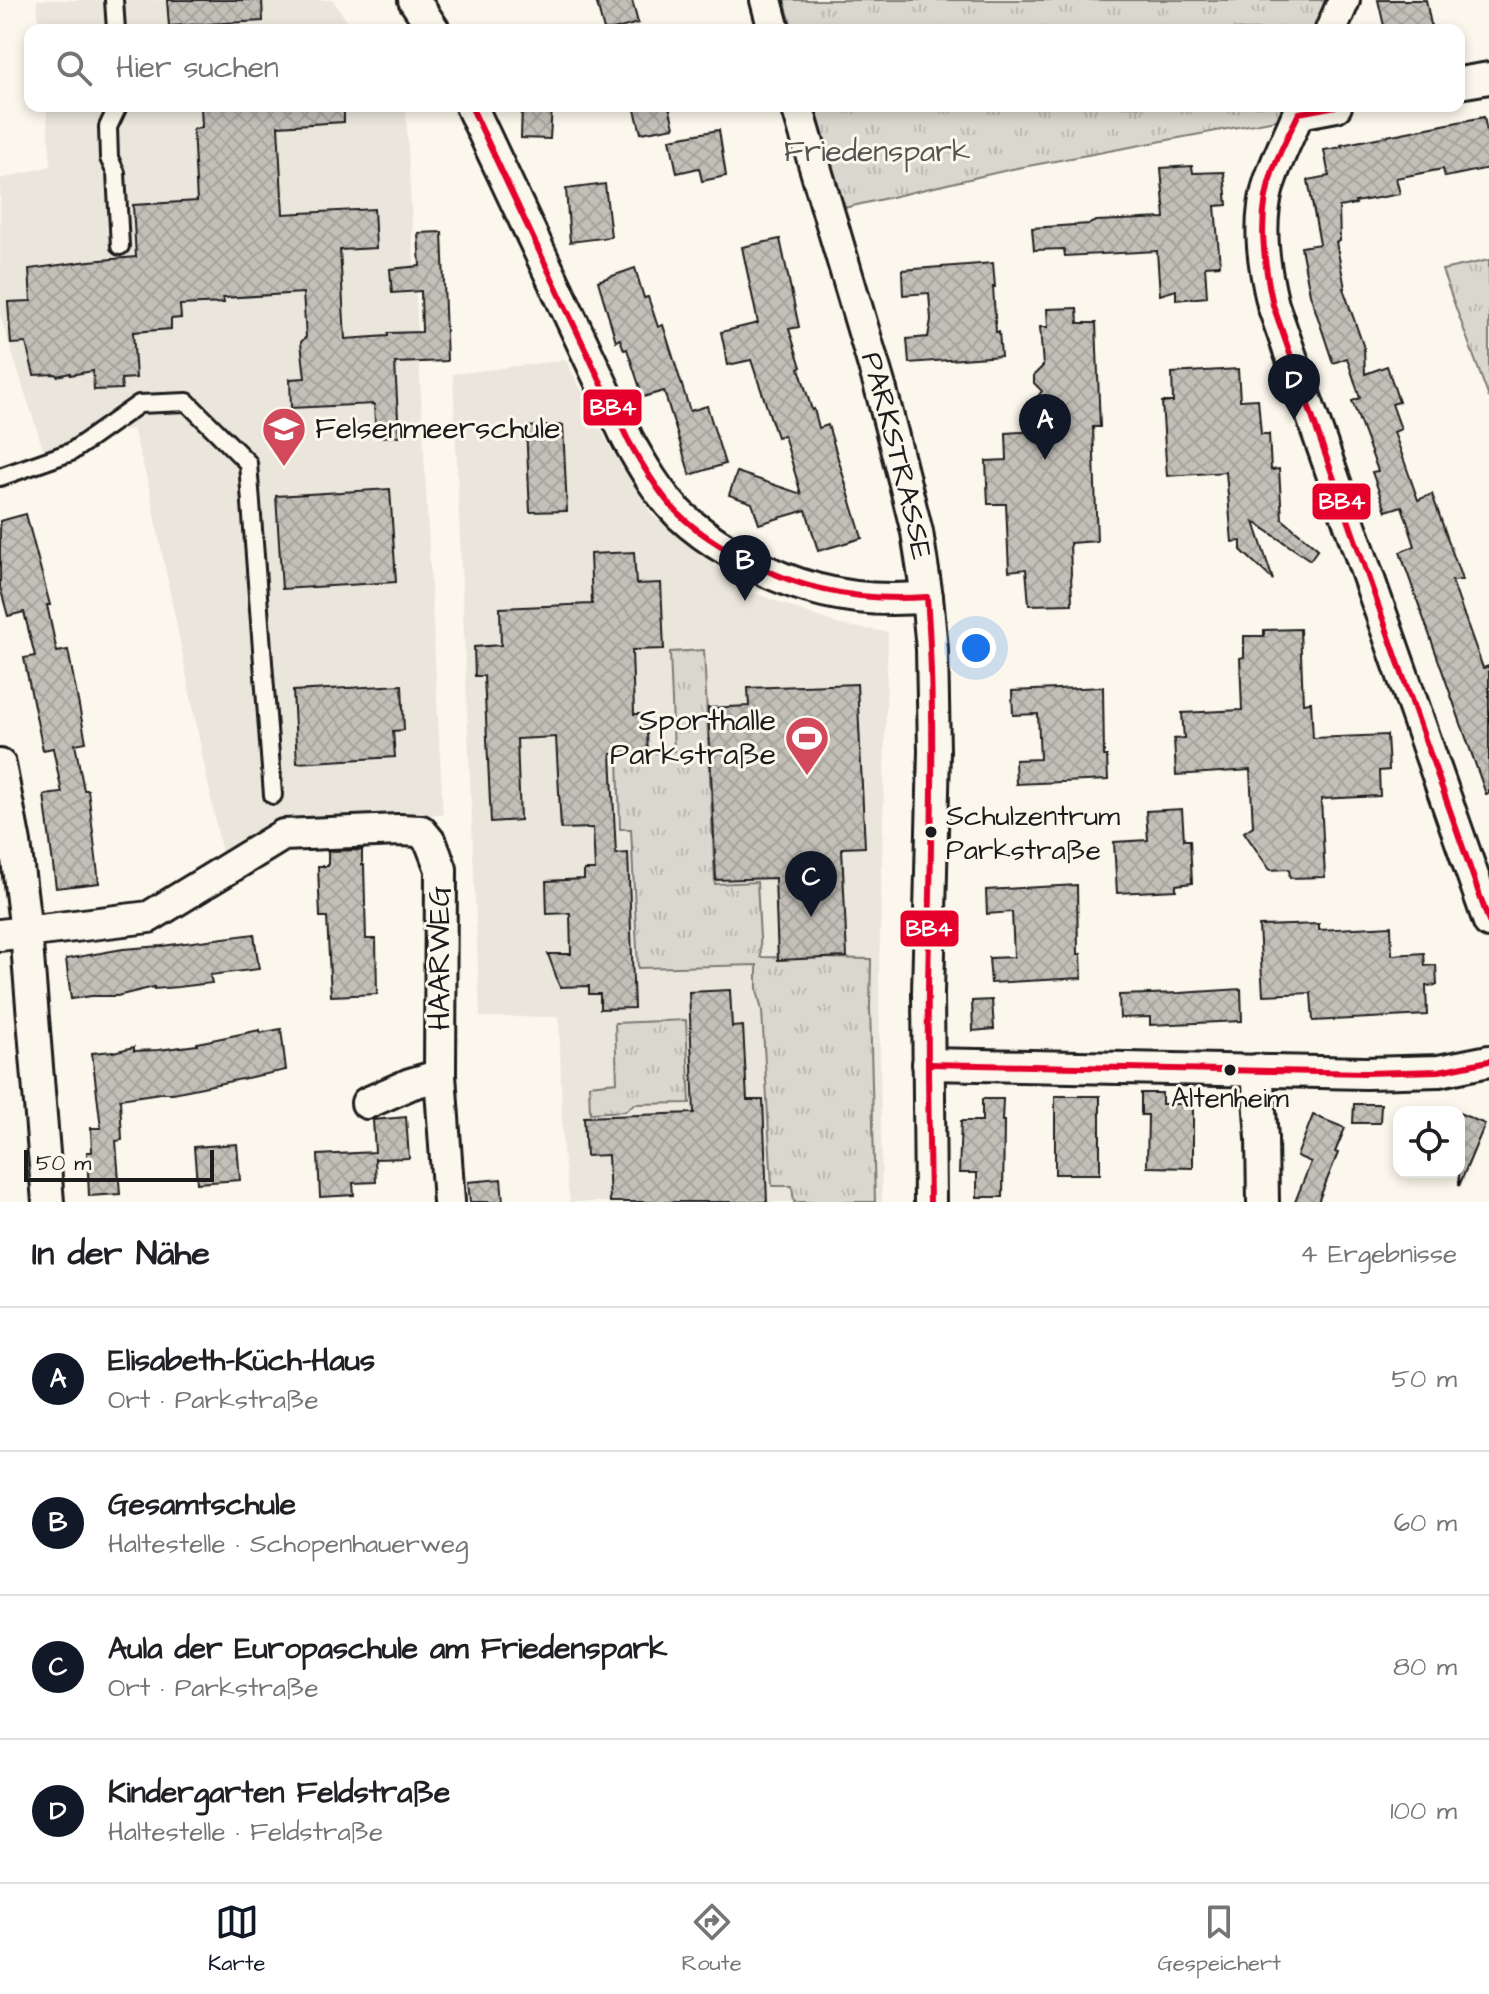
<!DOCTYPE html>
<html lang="de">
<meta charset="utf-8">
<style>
:root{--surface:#fff;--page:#f6f6f6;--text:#202124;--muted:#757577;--line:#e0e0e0;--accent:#111827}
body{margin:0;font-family:"Architects Daughter",sans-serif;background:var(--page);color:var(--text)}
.controls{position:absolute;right:24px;bottom:24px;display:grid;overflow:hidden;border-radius:16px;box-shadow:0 4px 12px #0003}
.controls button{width:72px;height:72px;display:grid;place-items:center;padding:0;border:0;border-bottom:2px solid var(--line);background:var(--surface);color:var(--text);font:40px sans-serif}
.scale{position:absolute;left:24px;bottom:20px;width:190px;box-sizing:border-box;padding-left:8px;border:4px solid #1c1c1c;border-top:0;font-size:22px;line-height:28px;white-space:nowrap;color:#1c1c1c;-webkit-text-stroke:6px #fbf7ec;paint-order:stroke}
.you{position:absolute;left:976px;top:648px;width:28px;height:28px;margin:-20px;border:6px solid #fff;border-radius:50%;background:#1a73e8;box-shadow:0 0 0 12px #1a73e833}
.badge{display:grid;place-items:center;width:52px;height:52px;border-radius:50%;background:var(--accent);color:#fff;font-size:26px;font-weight:700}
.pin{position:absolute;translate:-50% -66px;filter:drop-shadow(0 2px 4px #0008)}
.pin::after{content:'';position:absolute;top:42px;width:28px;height:24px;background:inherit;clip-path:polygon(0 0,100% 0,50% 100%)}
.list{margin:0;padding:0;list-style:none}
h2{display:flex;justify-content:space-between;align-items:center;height:104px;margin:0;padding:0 32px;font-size:34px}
h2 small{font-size:26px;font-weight:400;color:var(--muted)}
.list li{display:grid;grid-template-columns:52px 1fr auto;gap:24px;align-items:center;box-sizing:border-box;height:144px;padding:0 32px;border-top:2px solid var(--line)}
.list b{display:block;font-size:30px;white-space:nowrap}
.list p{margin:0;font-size:26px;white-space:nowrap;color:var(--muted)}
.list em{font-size:26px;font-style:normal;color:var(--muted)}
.icon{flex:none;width:44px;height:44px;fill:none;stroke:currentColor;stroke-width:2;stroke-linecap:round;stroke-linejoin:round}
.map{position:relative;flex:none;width:1489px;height:1202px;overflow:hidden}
.search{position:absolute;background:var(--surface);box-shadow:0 4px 12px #0003;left:24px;right:24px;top:24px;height:88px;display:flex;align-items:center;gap:20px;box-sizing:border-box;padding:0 28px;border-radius:16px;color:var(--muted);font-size:30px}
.sheet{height:680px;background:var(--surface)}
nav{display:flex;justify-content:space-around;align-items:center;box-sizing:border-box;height:112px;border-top:2px solid var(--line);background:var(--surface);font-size:22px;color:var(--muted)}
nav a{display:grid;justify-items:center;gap:4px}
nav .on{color:var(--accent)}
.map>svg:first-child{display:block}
.built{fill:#eae6dc}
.grass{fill:url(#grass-tufts);stroke:#7b7a75;stroke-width:2}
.building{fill:url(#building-cross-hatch);stroke:#1c1c1c;stroke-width:2}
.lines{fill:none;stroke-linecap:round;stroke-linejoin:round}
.service-casing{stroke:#1c1c1c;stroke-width:22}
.minor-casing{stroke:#1c1c1c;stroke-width:36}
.service{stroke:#fbf7ec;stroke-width:16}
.minor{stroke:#fbf7ec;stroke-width:30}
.bus-1-casing{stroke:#fbf7ec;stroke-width:12}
.bus-1{stroke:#e4002b;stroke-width:6}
.bus-dot{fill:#1c1c1c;stroke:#fbf7ec;stroke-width:3}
.labels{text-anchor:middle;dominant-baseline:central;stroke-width:6;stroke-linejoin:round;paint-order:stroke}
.bus-label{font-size:28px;fill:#1c1c1c;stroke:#fbf7ec;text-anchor:start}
.park-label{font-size:30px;fill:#555451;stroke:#fbf7ec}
.poi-label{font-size:30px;fill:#1c1c1c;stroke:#fbf7ec;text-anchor:start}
.street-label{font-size:30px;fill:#1c1c1c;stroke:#fbf7ec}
.line-badge{stroke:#fbf7ec;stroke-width:3}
.badge-label{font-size:22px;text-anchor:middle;font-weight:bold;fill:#fff}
</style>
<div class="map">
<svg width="1489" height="1202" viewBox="0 0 1489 1202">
<defs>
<pattern id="grass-tufts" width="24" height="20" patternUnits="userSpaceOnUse" patternTransform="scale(2)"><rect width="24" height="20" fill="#dad7ce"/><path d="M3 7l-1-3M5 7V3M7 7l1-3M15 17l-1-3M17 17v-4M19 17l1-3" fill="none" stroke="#bab8b0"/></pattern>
<pattern id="building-cross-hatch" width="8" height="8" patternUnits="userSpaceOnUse" patternTransform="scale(2)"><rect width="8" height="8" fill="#c3c0b8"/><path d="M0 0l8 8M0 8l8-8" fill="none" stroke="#a7a49e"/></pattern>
</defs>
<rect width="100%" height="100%" fill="#fbf7ec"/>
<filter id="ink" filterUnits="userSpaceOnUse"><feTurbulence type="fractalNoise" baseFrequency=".0125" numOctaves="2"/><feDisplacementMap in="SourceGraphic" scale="16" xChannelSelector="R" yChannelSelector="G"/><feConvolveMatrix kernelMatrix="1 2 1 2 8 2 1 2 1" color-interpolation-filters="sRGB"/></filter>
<g filter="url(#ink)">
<g class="built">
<path d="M 37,0 L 333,0 L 353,30 L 39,30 Z"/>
<path d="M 46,106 L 403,106 L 406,111 L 443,814 L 289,821 L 222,854 L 149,487 L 133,429 L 43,449 L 0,315 L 0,179 L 51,166 Z"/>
<path d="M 566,360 L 611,449 L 653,516 L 746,590 L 840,625 L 888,632 L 879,974 L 882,1202 L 570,1202 L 563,1153 L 559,1017 L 480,1017 L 453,374 Z"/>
</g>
<g class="grass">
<path d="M 784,0 L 1327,0 L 1317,30 L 793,30 Z"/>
<path d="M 815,106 L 1290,106 L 1286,118 L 1012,169 L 844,208 Z"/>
<path d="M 1489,260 L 1489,398 L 1442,270 Z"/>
<path d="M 704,650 L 715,884 L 757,882 L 761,957 L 871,959 L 870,1007 L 875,1202 L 794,1202 L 792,1186 L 772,1186 L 762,1011 L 757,990 L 757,965 L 638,968 L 631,829 L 620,829 L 618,756 L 674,751 L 670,652 Z"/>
<path d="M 686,1020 L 690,1103 L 634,1104 L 625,1111 L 590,1113 L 589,1085 L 617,1082 L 615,1023 Z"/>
</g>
<g class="building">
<path d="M 167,0 L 262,0 L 263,21 L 169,26 Z"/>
<path d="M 596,0 L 632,0 L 638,23 L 613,30 L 604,30 Z"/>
<path d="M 1378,0 L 1426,0 L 1432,30 L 1385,30 Z"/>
<path d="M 201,106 L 344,106 L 344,122 L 278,126 L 283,214 L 374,209 L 376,248 L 340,250 L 345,339 L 388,336 L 388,333 L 422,332 L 421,291 L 392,293 L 390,269 L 420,266 L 418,233 L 442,232 L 447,361 L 395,363 L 399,436 L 376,437 L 374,404 L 291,408 L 290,379 L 305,378 L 301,342 L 306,337 L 303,293 L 223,298 L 224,303 L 180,305 L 181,318 L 171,319 L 171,329 L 133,332 L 136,378 L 121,379 L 122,389 L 94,390 L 93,371 L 70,375 L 70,373 L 57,376 L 56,374 L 34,375 L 26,343 L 11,344 L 8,302 L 31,301 L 29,269 L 89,261 L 136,257 L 133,205 L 197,201 L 193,129 L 202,128 Z"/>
<path d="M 522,106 L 552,106 L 550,139 L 521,138 Z"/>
<path d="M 634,106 L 669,106 L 674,127 L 641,133 Z"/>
<path d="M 1484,117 L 1489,141 L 1489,168 L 1445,177 L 1443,169 L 1396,178 L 1400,194 L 1355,202 L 1356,204 L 1339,207 L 1340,241 L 1336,242 L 1345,288 L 1343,288 L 1364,348 L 1365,374 L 1387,366 L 1399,402 L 1392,404 L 1401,429 L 1394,432 L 1418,500 L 1432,494 L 1462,580 L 1452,581 L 1483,668 L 1489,666 L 1489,793 L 1486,794 L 1400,552 L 1415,546 L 1402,506 L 1386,511 L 1372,472 L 1378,471 L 1352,401 L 1360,398 L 1347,358 L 1333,363 L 1310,294 L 1301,247 L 1320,244 L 1308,180 L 1329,176 L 1324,150 L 1342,147 L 1341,145 Z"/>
<path d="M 719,130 L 726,176 L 702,181 L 699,168 L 677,173 L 670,139 Z"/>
<path d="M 1192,166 L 1193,173 L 1224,172 L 1227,205 L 1215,206 L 1220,265 L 1205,266 L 1207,297 L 1176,300 L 1176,290 L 1160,295 L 1157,251 L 1065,256 L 1064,249 L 1034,250 L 1032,228 L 1089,224 L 1096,221 L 1165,218 L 1161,168 Z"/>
<path d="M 605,184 L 611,237 L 570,242 L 566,189 Z"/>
<path d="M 780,239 L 799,327 L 789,329 L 801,367 L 799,368 L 812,410 L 814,409 L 819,428 L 828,425 L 862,538 L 818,551 L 806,510 L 759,524 L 752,503 L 729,495 L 737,472 L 801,494 L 784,435 L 777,437 L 751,360 L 728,365 L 721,332 L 758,323 L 742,247 Z"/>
<path d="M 993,263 L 995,287 L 993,287 L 996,332 L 999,332 L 1001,356 L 909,363 L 907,339 L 928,337 L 931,320 L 929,293 L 903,295 L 902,270 Z"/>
<path d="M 635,268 L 644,298 L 648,297 L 658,327 L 663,325 L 690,411 L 707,406 L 725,464 L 690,475 L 664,391 L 643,397 L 627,349 L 624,350 L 620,339 L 616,341 L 598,281 Z"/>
<path d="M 1077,308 L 1078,323 L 1096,323 L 1100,427 L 1093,427 L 1097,541 L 1070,543 L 1072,604 L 1029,605 L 1026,569 L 1009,571 L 1006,504 L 988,504 L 986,461 L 1007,460 L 1006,433 L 1036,431 L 1035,400 L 1042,391 L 1034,383 L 1034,375 L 1043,366 L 1040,327 L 1048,327 L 1047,309 Z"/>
<path d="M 1238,369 L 1240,400 L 1258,399 L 1261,434 L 1269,434 L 1271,470 L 1279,469 L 1282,519 L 1318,549 L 1310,560 L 1254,522 L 1273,580 L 1241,550 L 1241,541 L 1232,542 L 1226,472 L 1167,476 L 1162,402 L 1173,402 L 1172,373 Z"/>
<path d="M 563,425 L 567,511 L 530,512 L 526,427 Z"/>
<path d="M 390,489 L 396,582 L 282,589 L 276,496 Z"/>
<path d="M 26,514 L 50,605 L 47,605 L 57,652 L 68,650 L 86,742 L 75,744 L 84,790 L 88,790 L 99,883 L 56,888 L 44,795 L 62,793 L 53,748 L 43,750 L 24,658 L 35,656 L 24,612 L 8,616 L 0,587 L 0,521 Z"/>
<path d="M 634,552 L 636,584 L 661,583 L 664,649 L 632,650 L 634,714 L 646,714 L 648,752 L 611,754 L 616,854 L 628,853 L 634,1008 L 600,1009 L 600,994 L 589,994 L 589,986 L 560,987 L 548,954 L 571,954 L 570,913 L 547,914 L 546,881 L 584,879 L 584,870 L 595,870 L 593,828 L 561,829 L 556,737 L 517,739 L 520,820 L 491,822 L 484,676 L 475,676 L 474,647 L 501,645 L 500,608 L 592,604 L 590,554 Z"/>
<path d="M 1300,629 L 1303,703 L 1311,702 L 1313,738 L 1387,735 L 1389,770 L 1379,771 L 1380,796 L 1321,799 L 1325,877 L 1290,878 L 1289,869 L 1270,870 L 1244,832 L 1253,826 L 1250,770 L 1176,775 L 1174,739 L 1184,738 L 1182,713 L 1242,710 L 1240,658 L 1244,657 L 1244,636 L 1264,636 L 1264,630 Z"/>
<path d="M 857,684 L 865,847 L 842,848 L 847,957 L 778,960 L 775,878 L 716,880 L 708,708 L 749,706 L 748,688 Z"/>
<path d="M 402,685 L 404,730 L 393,731 L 395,757 L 297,763 L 293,691 Z"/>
<path d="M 1103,687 L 1104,756 L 1107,756 L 1108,780 L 1016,784 L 1015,760 L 1040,759 L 1038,714 L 1013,715 L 1012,691 Z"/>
<path d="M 1182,809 L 1184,840 L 1190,840 L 1192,883 L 1176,885 L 1176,890 L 1117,893 L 1114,842 L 1148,840 L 1146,811 Z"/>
<path d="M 362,850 L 362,865 L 364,865 L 366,939 L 376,939 L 377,994 L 331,996 L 327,917 L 320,917 L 318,866 L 328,866 L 328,851 Z"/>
<path d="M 1077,885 L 1078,954 L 1081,954 L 1082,978 L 991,983 L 989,958 L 1014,957 L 1012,912 L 987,914 L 986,890 Z"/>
<path d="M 1319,924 L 1319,930 L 1391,926 L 1392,955 L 1424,953 L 1425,966 L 1436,965 L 1437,985 L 1426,986 L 1427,1015 L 1313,1021 L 1311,993 L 1263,995 L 1259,926 Z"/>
<path d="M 254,934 L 259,969 L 210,975 L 212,983 L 178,987 L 154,989 L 154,987 L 117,996 L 91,996 L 71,999 L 66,959 L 123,949 L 162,946 Z"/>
<path d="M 1241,989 L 1242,1021 L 1150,1025 L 1150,1017 L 1120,1018 L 1119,995 L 1180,993 Z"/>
<path d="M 730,990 L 732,1027 L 743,1026 L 747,1100 L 763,1100 L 767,1202 L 610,1202 L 608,1155 L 586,1156 L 584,1117 L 694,1113 L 689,992 Z"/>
<path d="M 992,1000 L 994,1029 L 973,1031 L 972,1001 Z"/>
<path d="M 281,1029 L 286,1070 L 173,1093 L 160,1093 L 120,1099 L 122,1140 L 116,1141 L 120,1194 L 89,1196 L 87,1152 L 92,1152 L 91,1128 L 101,1128 L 92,1053 L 113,1051 L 113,1052 L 134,1047 L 134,1051 L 158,1050 L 197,1045 L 197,1043 L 260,1030 L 260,1033 Z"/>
<path d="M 1141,1093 L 1162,1093 L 1162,1104 L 1193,1104 L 1193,1168 L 1147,1167 L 1148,1115 L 1141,1115 Z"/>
<rect x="1055" y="1096" width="45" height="78"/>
<path d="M 982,1099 L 1003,1099 L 1002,1121 L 1004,1121 L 1003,1197 L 977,1197 L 977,1173 L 959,1173 L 961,1121 L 982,1121 Z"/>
<path d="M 1354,1104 L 1381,1104 L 1380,1123 L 1353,1123 Z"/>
<path d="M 1459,1113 L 1485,1124 L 1459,1186 Z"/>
<path d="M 1313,1115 L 1345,1128 L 1335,1152 L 1338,1153 L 1318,1202 L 1295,1202 L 1311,1162 L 1297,1156 Z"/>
<path d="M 406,1117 L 409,1158 L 375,1159 L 376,1182 L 353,1183 L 354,1195 L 320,1197 L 318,1155 L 375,1152 L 373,1120 Z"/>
<path d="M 237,1144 L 240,1180 L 197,1183 L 194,1147 Z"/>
<path d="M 501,1179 L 503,1202 L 470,1202 L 468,1182 Z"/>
</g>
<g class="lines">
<g class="service-casing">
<g id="service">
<path d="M 114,0 L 116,30"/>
<path d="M 118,106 L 108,127 L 109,158 L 116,173 L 120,246"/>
<path d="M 0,477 L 71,452 L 139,404 L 187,402 L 248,463 L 273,795"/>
</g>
</g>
<g class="minor-casing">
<g id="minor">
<path d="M 414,0 L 434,30"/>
<path d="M 766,0 L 774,30"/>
<path d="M 1331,30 L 1344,0"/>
<path d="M 1459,83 L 1489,78"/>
<path d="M 471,106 L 628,440 C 643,467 658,493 680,515 C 695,529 712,541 729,551 C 790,589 856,605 927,597"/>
<path id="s1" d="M 797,106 L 881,390 L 898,456 L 917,532 L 927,597 L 932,649 L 934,751 L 928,993 L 930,1202"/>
<path d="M 1301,106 C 1291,133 1276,159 1268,187 C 1257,226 1264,267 1273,305 L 1489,922"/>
<path d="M 1299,113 L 1336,106"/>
<path d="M 0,765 L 15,843 L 26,932 L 48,1202"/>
<path d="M 0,935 L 149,917 L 283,835 L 399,830 L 421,831 L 431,843 L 441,869 L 440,1075 L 449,1202"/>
<path d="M 928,1064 L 1366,1073 L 1439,1071 L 1489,1061"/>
<path d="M 1257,1070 L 1262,1138 L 1263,1202"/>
<path d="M 367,1103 L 410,1084 L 440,1075"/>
</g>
</g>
<use href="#service" class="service"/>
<use href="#minor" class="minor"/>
<g class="bus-1-casing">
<g id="bus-1">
<path d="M 471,106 L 628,440 C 641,463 655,487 672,507 C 690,527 713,542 737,555 C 796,590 859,602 927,597 C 937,728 930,857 928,988 C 927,1059 929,1131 930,1202"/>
<path d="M 1336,106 L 1299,113 C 1290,132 1280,150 1273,170 C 1257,215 1263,259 1273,305 L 1489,922"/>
<path d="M 928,1064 L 1366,1073 L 1439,1071 L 1489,1061"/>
</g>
</g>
<use href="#bus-1" class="bus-1"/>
</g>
</g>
<defs>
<g id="school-pin" transform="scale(2.3)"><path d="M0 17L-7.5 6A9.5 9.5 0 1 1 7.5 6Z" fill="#d1495b" stroke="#fbf7ec"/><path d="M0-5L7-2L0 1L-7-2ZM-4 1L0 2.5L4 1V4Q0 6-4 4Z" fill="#fff"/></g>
<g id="stadium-pin" transform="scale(2.3)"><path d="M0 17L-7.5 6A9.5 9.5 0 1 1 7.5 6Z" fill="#d1495b" stroke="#fbf7ec"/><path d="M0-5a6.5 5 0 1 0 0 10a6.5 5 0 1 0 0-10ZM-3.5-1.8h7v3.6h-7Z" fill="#fff"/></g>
</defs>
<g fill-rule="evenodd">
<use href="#school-pin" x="284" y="429"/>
<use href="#stadium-pin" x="807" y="738"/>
</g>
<g class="bus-dot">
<circle cx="931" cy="832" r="7"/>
<circle cx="1230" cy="1070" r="7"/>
</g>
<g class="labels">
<g class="bus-label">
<text x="946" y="816">Schulzentrum<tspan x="946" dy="34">Parkstraße</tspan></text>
<text x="1230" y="1098" text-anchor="middle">Altenheim</text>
</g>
<g class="park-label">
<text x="877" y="152">Friedenspark</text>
</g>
<g class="poi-label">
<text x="315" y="429">Felsenmeerschule</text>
<text x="776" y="721" text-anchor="end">Sporthalle<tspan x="776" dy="34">Parkstraße</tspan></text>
</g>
<g class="street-label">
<text stroke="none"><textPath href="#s1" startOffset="364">PARKSTRASSE</textPath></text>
<text transform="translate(440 958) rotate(-90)">HAARWEG</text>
</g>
</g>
<g class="line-badge">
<rect x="582" y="388" width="61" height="39" rx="8" fill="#e4002b"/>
<rect x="1311" y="482" width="61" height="39" rx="8" fill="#e4002b"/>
<rect x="899" y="909" width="61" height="39" rx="8" fill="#e4002b"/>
</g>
<g class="badge-label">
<text x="613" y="415">BB4</text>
<text x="1342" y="509">BB4</text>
<text x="929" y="936">BB4</text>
</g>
</svg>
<div class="controls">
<button><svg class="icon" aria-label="locate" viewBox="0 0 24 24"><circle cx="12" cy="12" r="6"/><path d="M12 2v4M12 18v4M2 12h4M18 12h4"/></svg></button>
</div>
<div class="scale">50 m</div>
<div class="you"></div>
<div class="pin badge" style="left:1045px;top:460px">A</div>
<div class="pin badge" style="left:745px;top:601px">B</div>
<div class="pin badge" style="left:811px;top:917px">C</div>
<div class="pin badge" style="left:1294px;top:420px">D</div>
<div class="search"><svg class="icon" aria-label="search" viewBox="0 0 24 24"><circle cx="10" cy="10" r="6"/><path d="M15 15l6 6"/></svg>Hier suchen</div>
</div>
<section class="sheet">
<h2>In der Nähe<small>4 Ergebnisse</small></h2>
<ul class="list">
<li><span class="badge">A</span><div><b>Elisabeth-Küch-Haus</b><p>Ort · Parkstraße</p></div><em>50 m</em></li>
<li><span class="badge">B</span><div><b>Gesamtschule</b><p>Haltestelle · Schopenhauerweg</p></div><em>60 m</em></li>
<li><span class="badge">C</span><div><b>Aula der Europaschule am Friedenspark</b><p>Ort · Parkstraße</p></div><em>80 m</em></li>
<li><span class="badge">D</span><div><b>Kindergarten Feldstraße</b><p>Haltestelle · Feldstraße</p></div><em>100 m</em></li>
</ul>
</section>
<nav>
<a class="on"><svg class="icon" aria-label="map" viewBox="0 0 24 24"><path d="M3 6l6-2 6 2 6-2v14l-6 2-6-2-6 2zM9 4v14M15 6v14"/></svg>Karte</a>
<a><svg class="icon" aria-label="directions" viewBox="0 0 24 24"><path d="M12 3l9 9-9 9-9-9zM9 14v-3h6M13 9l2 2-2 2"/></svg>Route</a>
<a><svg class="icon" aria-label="saved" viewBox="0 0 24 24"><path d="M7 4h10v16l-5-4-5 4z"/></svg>Gespeichert</a>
</nav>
